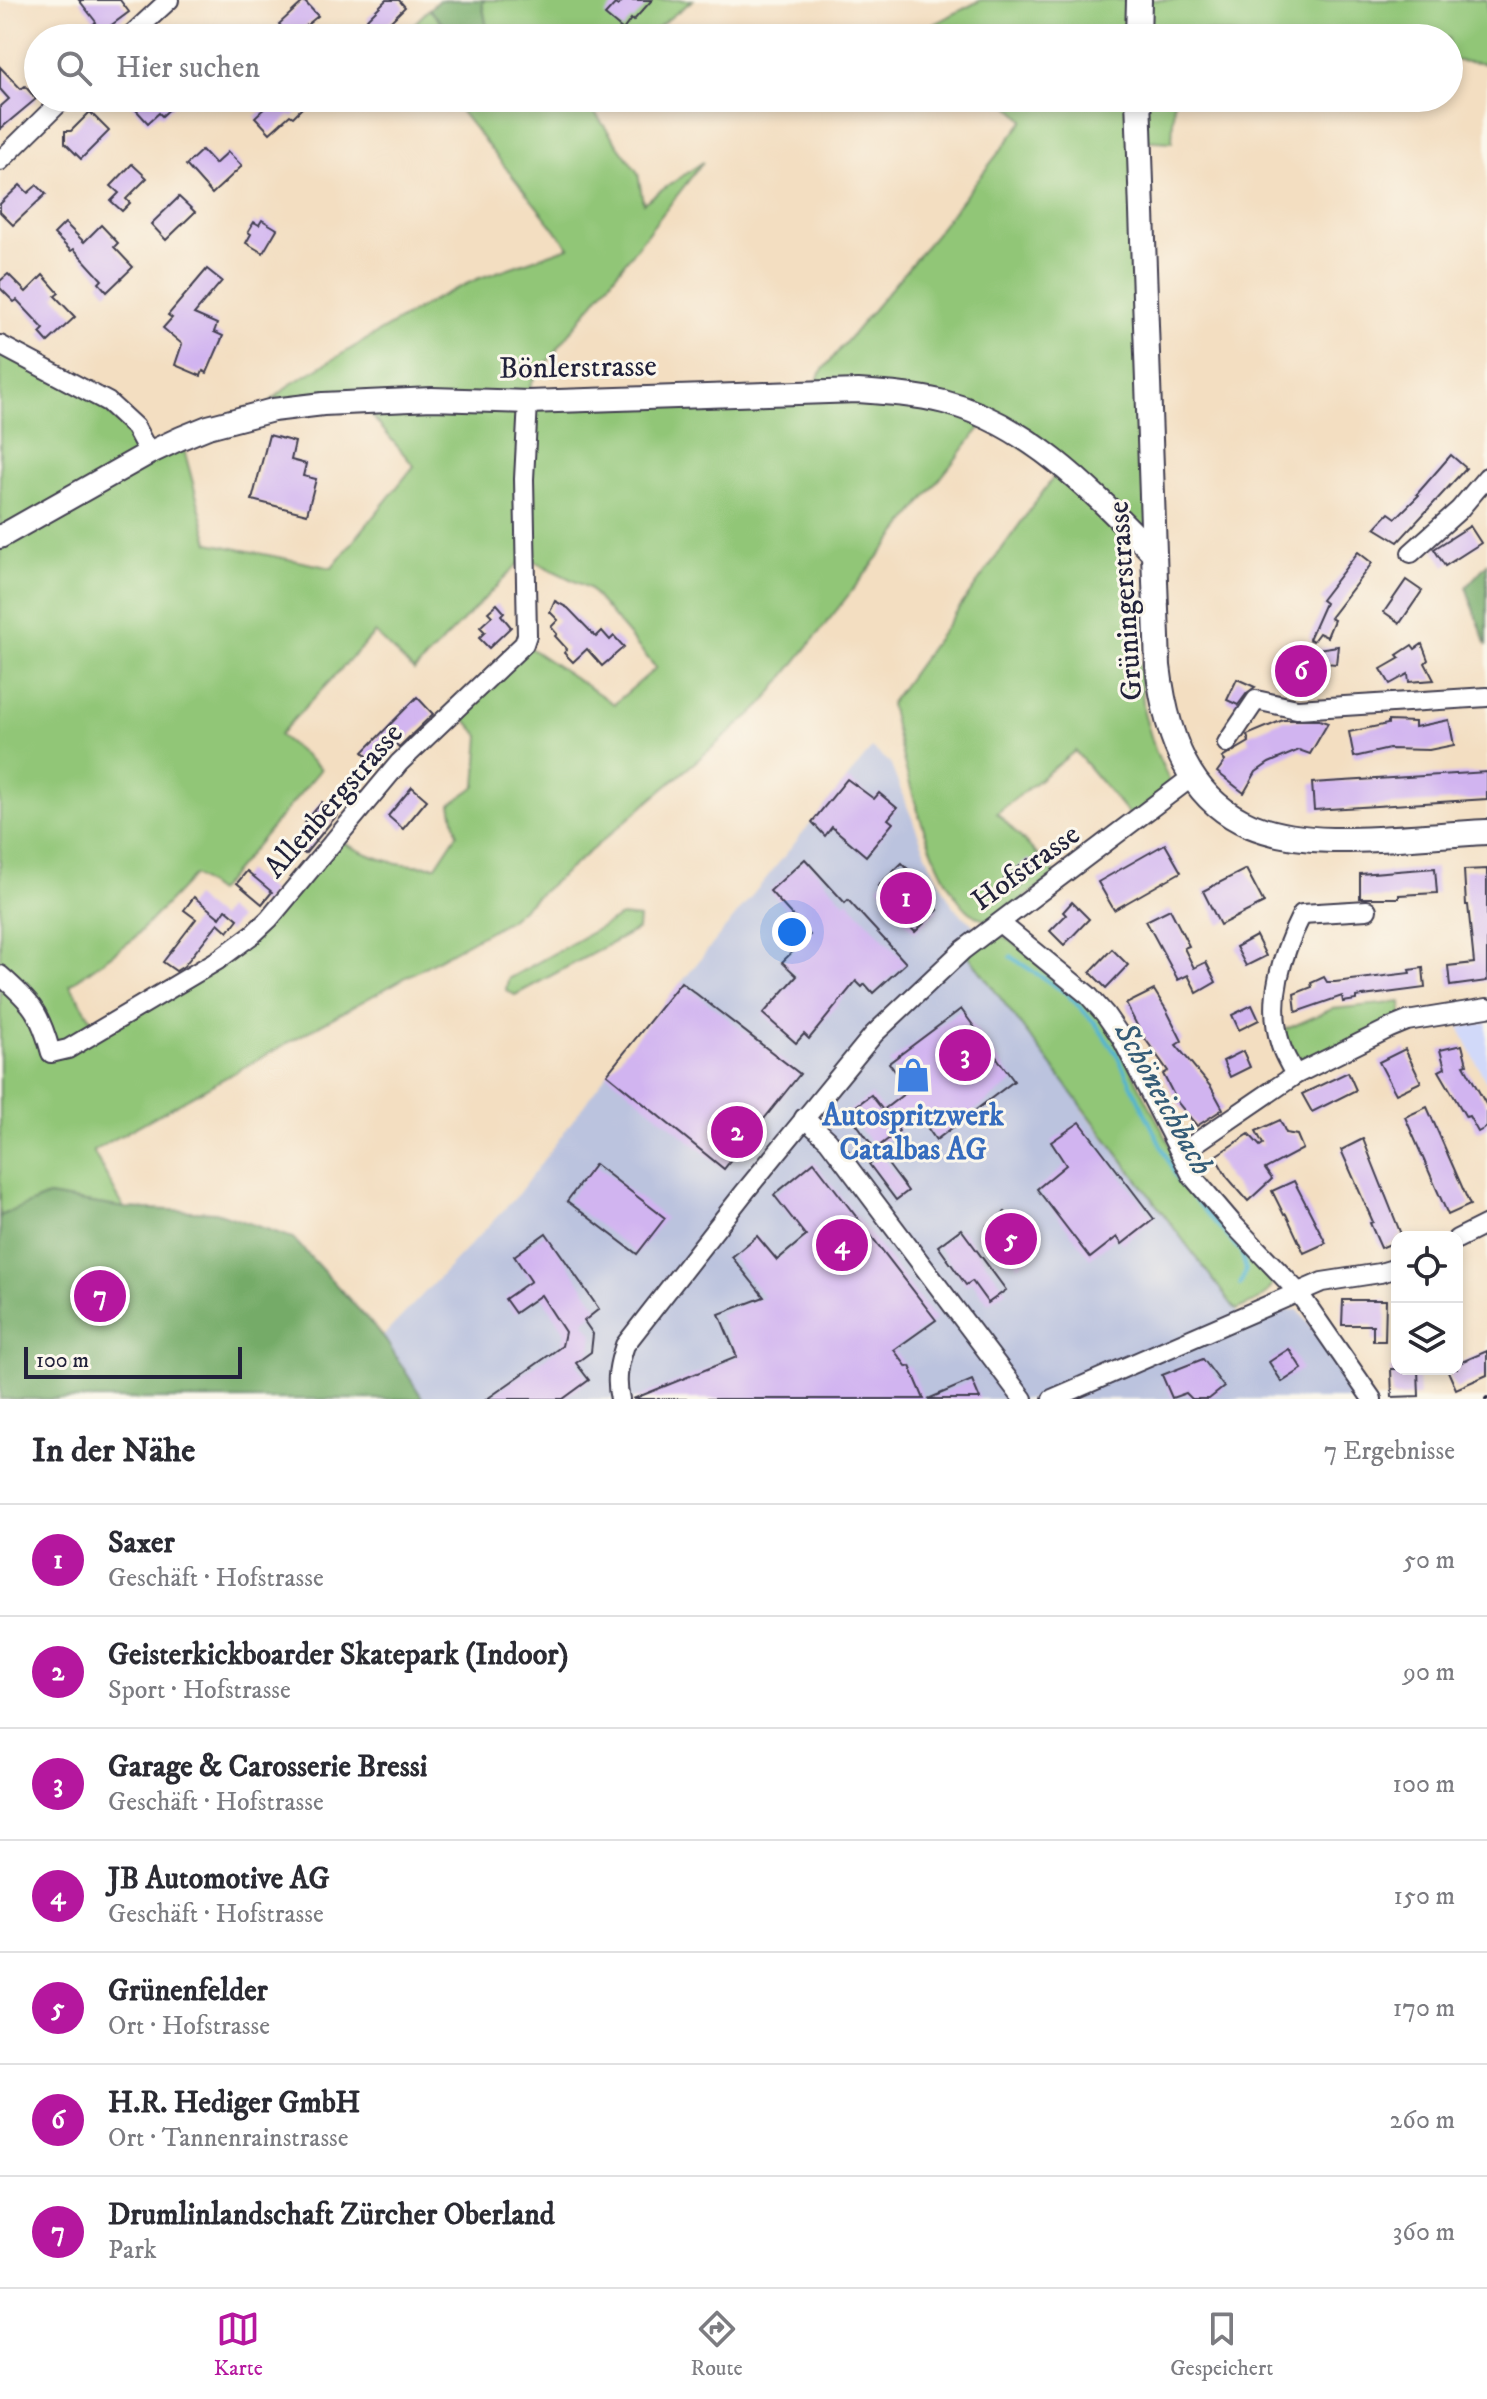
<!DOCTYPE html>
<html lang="de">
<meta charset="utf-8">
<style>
:root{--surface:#fff;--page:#f7f7f7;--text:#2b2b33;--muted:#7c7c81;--line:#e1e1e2;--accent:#b5179e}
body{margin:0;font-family:"IM FELL DW Pica",serif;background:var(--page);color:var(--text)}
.controls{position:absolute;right:24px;bottom:24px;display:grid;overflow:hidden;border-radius:16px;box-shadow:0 4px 12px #0003}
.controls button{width:72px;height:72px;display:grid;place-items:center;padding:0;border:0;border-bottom:2px solid var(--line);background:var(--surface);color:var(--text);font:40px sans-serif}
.scale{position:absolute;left:24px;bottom:20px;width:218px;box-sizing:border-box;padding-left:8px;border:4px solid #22223b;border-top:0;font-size:22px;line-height:28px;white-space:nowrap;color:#22223b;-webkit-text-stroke:6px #fbf7ec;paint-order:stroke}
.you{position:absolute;left:792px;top:932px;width:28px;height:28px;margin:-20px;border:6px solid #fff;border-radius:50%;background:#1a73e8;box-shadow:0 0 0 12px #1a73e833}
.badge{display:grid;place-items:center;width:52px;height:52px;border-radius:50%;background:var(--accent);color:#fff;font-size:26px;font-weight:700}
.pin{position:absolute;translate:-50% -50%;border:4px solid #fff;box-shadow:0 2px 8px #0006}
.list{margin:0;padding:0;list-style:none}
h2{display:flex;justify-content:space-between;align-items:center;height:104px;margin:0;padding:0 32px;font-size:34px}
h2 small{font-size:26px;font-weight:400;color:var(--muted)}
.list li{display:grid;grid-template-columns:52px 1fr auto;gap:24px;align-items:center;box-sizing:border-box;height:112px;padding:0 32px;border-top:2px solid var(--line)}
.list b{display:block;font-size:30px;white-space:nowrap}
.list p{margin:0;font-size:26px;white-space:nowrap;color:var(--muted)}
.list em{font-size:26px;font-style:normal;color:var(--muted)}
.icon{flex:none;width:44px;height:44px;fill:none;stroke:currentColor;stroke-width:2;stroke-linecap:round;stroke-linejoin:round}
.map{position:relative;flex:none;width:1487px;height:1399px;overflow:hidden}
.search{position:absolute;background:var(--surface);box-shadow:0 4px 12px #0003;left:24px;right:24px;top:24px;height:88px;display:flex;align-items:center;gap:20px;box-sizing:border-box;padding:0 28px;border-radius:44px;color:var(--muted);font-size:30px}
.sheet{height:888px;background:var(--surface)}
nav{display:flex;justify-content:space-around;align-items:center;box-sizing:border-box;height:112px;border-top:2px solid var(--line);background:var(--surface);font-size:22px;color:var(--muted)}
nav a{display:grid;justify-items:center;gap:4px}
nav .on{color:var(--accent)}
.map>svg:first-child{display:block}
.built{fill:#d1d9f9}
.industrial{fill:#bbc3de}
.green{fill:#91c677;stroke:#5a7459;stroke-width:2;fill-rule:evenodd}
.forest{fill:#74ab68;stroke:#4b6652;stroke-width:2}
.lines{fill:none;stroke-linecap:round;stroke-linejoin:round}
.stream{stroke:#51b4d0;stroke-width:4}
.building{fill:#d1b4f0}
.minor-casing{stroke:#413e4f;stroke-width:22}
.tertiary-casing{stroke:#413e4f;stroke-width:26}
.secondary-casing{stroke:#413e4f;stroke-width:28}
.minor{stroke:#fff;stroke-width:18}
.tertiary{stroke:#fff;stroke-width:22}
.secondary{stroke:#fff;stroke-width:24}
.rail{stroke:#22223b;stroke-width:4}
.labels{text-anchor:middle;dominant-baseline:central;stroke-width:6;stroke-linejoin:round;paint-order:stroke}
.street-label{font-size:30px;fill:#22223b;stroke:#fbf7ec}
.shop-label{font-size:30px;font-weight:bold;fill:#366cbe;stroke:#fbf7ec}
.water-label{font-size:32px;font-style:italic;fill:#355c77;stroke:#fbf7ec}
</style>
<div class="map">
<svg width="1487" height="1399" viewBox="0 0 1487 1399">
<rect width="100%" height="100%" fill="#fbf7ec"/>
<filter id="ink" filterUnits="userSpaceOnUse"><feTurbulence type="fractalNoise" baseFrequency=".0125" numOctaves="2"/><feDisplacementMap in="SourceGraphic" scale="16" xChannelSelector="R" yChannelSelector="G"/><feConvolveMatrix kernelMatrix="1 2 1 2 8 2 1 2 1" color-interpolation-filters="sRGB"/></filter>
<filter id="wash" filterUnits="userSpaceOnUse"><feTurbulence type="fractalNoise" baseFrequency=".006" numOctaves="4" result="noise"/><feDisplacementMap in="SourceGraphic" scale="32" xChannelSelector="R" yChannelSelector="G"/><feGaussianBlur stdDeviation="1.8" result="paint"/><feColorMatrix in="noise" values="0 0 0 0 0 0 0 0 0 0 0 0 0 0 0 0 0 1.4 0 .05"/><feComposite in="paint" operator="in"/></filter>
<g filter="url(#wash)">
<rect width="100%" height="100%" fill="#f3dec1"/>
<path class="built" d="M 1487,1022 L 1487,1084 L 1459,1027 Z"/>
<path class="industrial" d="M 872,748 L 890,763 L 931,866 L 954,908 L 979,930 L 997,919 L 1000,937 L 994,937 L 1083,1110 L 1236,1310 L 1244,1329 L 1287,1310 L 1298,1310 L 1366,1399 L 423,1399 L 383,1336 L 515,1198 L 607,1074 Z"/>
<g class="green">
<path d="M 485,0 L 693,0 L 644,38 L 489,38 L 482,2 Z"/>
<path d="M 981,0 L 1487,0 L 1487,64 L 1449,60 L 1449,38 L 1266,38 L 1179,28 L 1177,38 L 936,38 L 926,28 Z"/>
<path d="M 429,9 L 457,38 L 402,38 L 401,37 Z"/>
<path d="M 450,98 L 584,98 L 638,173 L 643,203 L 703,162 L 531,383 L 528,401 L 813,392 L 820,373 L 923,250 L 1024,120 L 1001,98 L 1174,98 L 1172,142 L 1139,140 L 1152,552 L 1098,497 L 984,423 L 761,706 L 509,920 L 93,1151 L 124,1208 L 48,1196 L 0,1216 L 0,345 L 80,385 L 149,453 L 181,438 L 209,543 L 332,568 L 414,466 L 360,402 L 272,400 L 291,384 L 439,297 L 477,279 L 569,247 ZM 525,557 L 589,588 L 656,668 L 614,704 L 524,644 L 456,709 L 480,736 L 476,786 L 451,804 L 457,834 L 436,866 C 394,866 373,859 336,839 L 218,960 L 98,1030 L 70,985 L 132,940 L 194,875 L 217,892 L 321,769 L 279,735 L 375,633 L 414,671 Z"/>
<path d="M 1058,471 L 1118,528 L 1134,604 L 1144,713 L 1155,750 L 1170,782 L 1132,818 L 1075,751 L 997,813 L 1056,874 L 992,921 C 937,922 900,748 890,704 Z"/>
<path d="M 621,916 L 639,918 L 638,929 L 515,995 L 506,990 L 508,979 Z"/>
<path d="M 994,937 L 1005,937 L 1073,989 L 1108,1025 L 1181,1166 L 1272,1274 C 1276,1297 1253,1302 1236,1310 L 968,955 Z"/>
<path d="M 1401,1002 L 1402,1015 L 1313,1059 C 1293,1059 1289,1047 1282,1031 L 1332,1009 Z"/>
</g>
<g class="forest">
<path d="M 439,0 L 485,0 L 482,3 L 489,38 L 457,38 L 429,9 Z"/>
<path d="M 1487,564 L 1487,646 L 1466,587 Z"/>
<path d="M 48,1196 L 124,1208 L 216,1212 L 293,1238 L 383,1336 L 423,1399 L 0,1399 L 0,1216 Z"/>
</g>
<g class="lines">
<path class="stream" d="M 1011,957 L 1066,993 L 1095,1023 L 1117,1055 L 1178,1181 L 1241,1252 L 1246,1270 L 1240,1285"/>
</g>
<g id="blocks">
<g class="building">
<path d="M 79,0 L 120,0 L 129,12 L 94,38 L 77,38 L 96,22 Z"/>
<path d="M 386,0 L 399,0 L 405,7 L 380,32 L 367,19 Z"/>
<path d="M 623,0 L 652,0 L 633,21 L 631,19 L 623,30 L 605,15 L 615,4 L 618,6 Z"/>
<path d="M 304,1 L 318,16 L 291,38 L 279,24 Z"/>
<path d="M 0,67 L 21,89 L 25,86 L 36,99 L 0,129 L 0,107 L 9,99 L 0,89 Z"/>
<path d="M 125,98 L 167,98 L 174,105 L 162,116 L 159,113 L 148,123 Z"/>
<path d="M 261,98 L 293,98 L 302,108 L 293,117 L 290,115 L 270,133 L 255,117 L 268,105 Z"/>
<path d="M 90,112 L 109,131 L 81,159 L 65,143 L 65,131 L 71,131 Z"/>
<path d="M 202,150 L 215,164 L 228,152 L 242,166 L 212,194 L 186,165 Z"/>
<path d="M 132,164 L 147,178 L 126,199 L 130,203 L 122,211 L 111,201 L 119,193 L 111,186 Z"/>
<path d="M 20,185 L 28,193 L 37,185 L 46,194 L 13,225 L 0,212 L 0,204 Z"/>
<path d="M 179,197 L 195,212 L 166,240 L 151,224 Z"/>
<path d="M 262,220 L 277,229 L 263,253 L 246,243 L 251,234 L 248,232 L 254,222 L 259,225 Z"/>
<path d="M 65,223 L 84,242 L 101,225 L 118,243 L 114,247 L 133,267 L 107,292 L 99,283 L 102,280 L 74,249 L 71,251 L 54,234 Z"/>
<path d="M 207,269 L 222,281 L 194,314 L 217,324 L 214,332 L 223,336 L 207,373 L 203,371 L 201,376 L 175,365 L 182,344 L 163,328 L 172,318 L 168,315 Z"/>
<path d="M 8,274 L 26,292 L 43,275 L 59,293 L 55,296 L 75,317 L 48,342 L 40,333 L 44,329 L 17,300 L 14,302 L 0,288 L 0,281 Z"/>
<path d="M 269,435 L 295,442 L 291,460 L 306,464 L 303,476 L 316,479 L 307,514 L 252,500 Z"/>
<path d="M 1451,455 L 1466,468 L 1398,542 L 1375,528 L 1389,513 L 1396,518 L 1419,495 L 1417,494 Z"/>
<path d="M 1470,526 L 1481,543 L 1445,566 L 1434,549 Z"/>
<path d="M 1358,552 L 1372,563 L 1330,618 L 1334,620 L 1327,637 L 1319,633 L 1313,641 L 1309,639 L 1325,603 L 1321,600 Z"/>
<path d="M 1406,580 L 1422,591 L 1400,623 L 1384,612 Z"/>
<path d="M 555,601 L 568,608 L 596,637 L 602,631 L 610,640 L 614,636 L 624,647 L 602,666 L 587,649 L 573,662 L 564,653 L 567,649 L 555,636 L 557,634 L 551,627 L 558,620 L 550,612 Z"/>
<path d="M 497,604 L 504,612 L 501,615 L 511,627 L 489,648 L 479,638 L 485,632 L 480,627 L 492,616 L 488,612 Z"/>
<path d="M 1422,644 L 1428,660 L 1425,663 L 1434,680 L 1409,682 L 1408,674 L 1390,684 L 1381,669 L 1400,658 L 1397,655 L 1412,645 L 1415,649 Z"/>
<path d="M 1338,646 L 1336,664 L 1314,662 L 1316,675 L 1288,679 L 1284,654 Z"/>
<path d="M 1237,679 L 1255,687 L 1247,693 L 1238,705 L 1227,700 Z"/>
<path d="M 417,697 L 433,714 L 399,747 L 395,743 L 374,763 L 363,752 Z"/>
<path d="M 1283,720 L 1319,720 L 1328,723 L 1310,754 L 1299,750 L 1269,763 L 1256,772 L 1244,793 L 1217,772 L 1225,761 L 1222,758 L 1249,742 L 1247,735 Z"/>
<path d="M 1449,720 L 1454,745 L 1429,750 L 1389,749 L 1354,757 L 1349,732 L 1388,724 L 1388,721 L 1415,722 L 1415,727 Z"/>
<path d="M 1487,772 L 1487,799 L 1314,810 L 1312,783 Z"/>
<path d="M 847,779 L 874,799 L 879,793 L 897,808 L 888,819 L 893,823 L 866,856 L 832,827 L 825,836 L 812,822 Z"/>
<path d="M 412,787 L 427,800 L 403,829 L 388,816 Z"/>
<path d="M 322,802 L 337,815 L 305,854 L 294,845 L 310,826 L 305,822 Z"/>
<path d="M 1165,844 L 1181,872 L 1114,910 L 1098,882 Z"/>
<path d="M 805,859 L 845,903 L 848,900 L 906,963 L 873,993 L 865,984 L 862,987 L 856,981 L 809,1039 L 804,1034 L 796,1043 L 763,1014 L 797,976 L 782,962 L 810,935 L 770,891 Z"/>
<path d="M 1029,859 L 1037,869 L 1012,889 L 1004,879 Z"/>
<path d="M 902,863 L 918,880 L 913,884 L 938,910 L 915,932 L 885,900 L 888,897 L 878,886 Z"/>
<path d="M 1435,868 L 1437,893 L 1399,895 L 1399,898 L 1360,898 L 1360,874 Z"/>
<path d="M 1246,869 L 1264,903 L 1220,925 L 1203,891 Z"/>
<path d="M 1487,869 L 1487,981 L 1450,986 L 1448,966 L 1474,963 L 1468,905 L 1466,905 L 1464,870 Z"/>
<path d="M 247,871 L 272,892 L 262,904 L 237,883 Z"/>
<path d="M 194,897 L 220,918 L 226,909 L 238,919 L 228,932 L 218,923 L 184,966 L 176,971 L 163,962 L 196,919 L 184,910 Z"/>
<path d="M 1072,902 L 1089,919 L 1064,945 L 1050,931 L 1066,915 L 1063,912 Z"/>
<path d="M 1170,909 L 1189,946 L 1184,948 L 1194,968 L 1206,962 L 1216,982 L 1197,993 L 1188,975 L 1178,980 L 1146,921 Z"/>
<path d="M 1256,936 L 1266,956 L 1246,966 L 1236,947 Z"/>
<path d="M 1112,949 L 1128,965 L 1106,988 L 1090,972 Z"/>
<path d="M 1423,968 L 1425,988 L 1356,997 L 1356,1000 L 1343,1002 L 1342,996 L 1296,1012 L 1294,994 L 1312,987 L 1311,983 L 1324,977 L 1327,982 L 1335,982 L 1410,973 L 1409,970 Z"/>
<path d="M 681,982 L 800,1074 L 724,1169 L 607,1074 Z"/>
<path d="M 1154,990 L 1167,1011 L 1182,1041 L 1176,1045 L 1211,1087 L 1223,1109 L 1197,1126 L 1178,1103 L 1163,1074 L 1168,1071 L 1141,1033 L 1126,1004 Z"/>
<path d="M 1252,1005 L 1259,1020 L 1239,1030 L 1232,1015 Z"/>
<path d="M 961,1009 L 1014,1081 L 936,1140 L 917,1113 L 897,1128 L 899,1131 L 875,1149 L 848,1112 L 871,1095 L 883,1110 L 909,1090 L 889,1063 Z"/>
<path d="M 1462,1045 L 1467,1064 L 1464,1065 L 1487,1106 L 1487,1127 L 1478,1132 L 1469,1116 L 1466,1117 L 1439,1071 L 1445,1068 L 1440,1050 Z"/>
<path d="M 1405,1049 L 1421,1082 L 1396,1094 L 1379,1062 Z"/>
<path d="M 1243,1051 L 1250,1067 L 1230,1077 L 1223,1061 Z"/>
<path d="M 1348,1072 L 1356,1090 L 1312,1112 L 1302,1094 Z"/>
<path d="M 1427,1107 L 1470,1205 L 1448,1215 L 1405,1117 Z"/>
<path d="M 1280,1120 L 1286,1133 L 1297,1135 L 1303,1149 L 1265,1169 L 1272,1179 L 1248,1201 L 1227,1177 L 1215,1156 L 1249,1134 L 1260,1146 L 1263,1144 L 1256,1131 Z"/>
<path d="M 1080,1122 L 1154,1219 L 1122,1244 L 1117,1237 L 1090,1258 L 1037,1189 L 1066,1165 L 1051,1142 Z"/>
<path d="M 1363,1139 L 1402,1237 L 1397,1237 L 1397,1241 L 1381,1248 L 1370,1223 L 1373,1222 L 1341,1150 Z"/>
<path d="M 881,1155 L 908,1191 L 896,1200 L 869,1164 Z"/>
<path d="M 814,1162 L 936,1320 L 894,1350 L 907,1367 L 910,1366 L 924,1399 L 633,1399 L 737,1357 L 719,1314 L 764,1297 L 732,1257 L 757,1236 L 777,1260 L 806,1236 L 774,1195 Z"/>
<path d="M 595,1164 L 665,1218 L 637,1254 L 567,1201 Z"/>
<path d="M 1294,1181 L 1326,1243 L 1304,1253 L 1286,1214 L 1284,1215 L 1272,1191 Z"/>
<path d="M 1005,1212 L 1035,1252 L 1018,1266 L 987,1226 Z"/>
<path d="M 961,1229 L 1006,1290 L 988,1303 L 972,1281 L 966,1285 L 938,1246 Z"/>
<path d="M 546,1233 L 599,1309 L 584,1321 L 593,1334 L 591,1352 L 576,1363 L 589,1380 L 563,1399 L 487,1399 L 562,1346 L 565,1332 L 541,1295 L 515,1313 L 505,1299 L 531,1281 L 514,1256 Z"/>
<path d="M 1343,1300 L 1386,1300 L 1385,1341 L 1373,1341 L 1373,1325 L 1342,1325 Z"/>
<path d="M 1289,1349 L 1302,1369 L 1282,1382 L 1269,1362 Z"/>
<path d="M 1487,1351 L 1487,1375 L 1456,1389 L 1447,1369 L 1457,1369 L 1457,1364 Z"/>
<path d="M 1203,1359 L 1224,1387 L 1209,1399 L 1192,1399 L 1186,1393 L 1172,1398 L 1162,1375 Z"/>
<path d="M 1391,1369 L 1418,1369 L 1419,1396 L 1392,1397 Z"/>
<path d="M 972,1380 L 980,1399 L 928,1399 Z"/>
</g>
</g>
</g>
<g filter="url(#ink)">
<use href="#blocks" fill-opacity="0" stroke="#413e4f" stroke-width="2"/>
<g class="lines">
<g class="minor-casing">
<g id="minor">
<path d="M 128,38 L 169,0"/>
<path d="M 0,161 L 64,98"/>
<path d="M 0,345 L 108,402 L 135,427 L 149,453"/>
<path d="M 1411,553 L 1459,510 L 1487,477"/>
<path d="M 1227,743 L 1256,700 L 1297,709 L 1487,697"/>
<path d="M 1000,923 L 1088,995 L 1105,1014 L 1121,1037 L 1192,1176 L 1233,1224 L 1298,1292 L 1372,1399"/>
<path d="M 0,975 C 32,1003 40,1012 51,1053 L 68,1049 L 218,960 L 253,934 L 269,919 L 399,763 L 524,644 L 527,635 L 524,479 L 528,402"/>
<path d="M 1295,1075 C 1291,1066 1284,1056 1281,1046 C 1266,1001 1282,954 1302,914 L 1367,910"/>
<path d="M 804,1118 L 828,1140 L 1023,1399"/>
<path d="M 1181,1153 L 1295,1075 L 1390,1028 L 1407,1021 L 1487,1008"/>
<path d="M 1457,1239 L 1487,1224"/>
<path d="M 620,1399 C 615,1380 619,1363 625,1345 L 743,1194 L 874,1034 L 963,950 L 1192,777"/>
<path d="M 1052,1399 L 1322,1282 L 1380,1273 L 1397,1268"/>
</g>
</g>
<g class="tertiary-casing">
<path id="tertiary" d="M 0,537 L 149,453 L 181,438 L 208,427 L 273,410 L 323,404 L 432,399 L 528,402 L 858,391 C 887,393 916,395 944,402 C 1029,424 1093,492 1152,552"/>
</g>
<g class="secondary-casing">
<g id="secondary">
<path d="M 1138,38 L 1139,0"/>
<path d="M 1138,98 L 1158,666 C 1183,880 1324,840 1487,832"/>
</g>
</g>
<use href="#minor" class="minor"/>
<use href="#tertiary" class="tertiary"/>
<use href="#secondary" class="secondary"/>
<path class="rail" d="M 1486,1399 L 1487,1398"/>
</g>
</g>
<defs>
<g id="shop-bare" transform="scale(2.76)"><path d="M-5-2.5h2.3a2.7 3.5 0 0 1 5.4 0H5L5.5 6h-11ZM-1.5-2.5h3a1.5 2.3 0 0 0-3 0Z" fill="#3f7fe0" stroke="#fbf7ec" stroke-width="2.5" paint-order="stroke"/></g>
</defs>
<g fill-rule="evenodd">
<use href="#shop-bare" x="913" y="1075"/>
</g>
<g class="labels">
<g class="street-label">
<text transform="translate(578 368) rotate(-1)">Bönlerstrasse</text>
<text transform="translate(1126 601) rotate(-94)">Grüningerstrasse</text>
<text transform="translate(334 801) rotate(-49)">Allenbergstrasse</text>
<text transform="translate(1026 868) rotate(-36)">Hofstrasse</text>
</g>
<g class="shop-label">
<text x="913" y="1116">Autospritzwerk<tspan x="913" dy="34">Catalbas AG</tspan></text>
</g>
<g class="water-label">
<text transform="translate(1163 1099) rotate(61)">Schöneichbach</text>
</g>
</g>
</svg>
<div class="controls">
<button><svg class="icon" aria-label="locate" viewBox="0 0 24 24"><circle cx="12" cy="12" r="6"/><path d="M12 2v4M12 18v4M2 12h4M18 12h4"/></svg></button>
<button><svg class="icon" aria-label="layers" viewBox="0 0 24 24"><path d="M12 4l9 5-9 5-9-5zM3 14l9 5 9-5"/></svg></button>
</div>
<div class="scale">100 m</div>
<div class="you"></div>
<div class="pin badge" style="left:906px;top:898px">1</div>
<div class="pin badge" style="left:737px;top:1132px">2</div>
<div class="pin badge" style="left:965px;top:1055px">3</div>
<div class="pin badge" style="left:842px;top:1245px">4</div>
<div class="pin badge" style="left:1011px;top:1239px">5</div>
<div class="pin badge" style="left:1301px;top:671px">6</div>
<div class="pin badge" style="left:100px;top:1296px">7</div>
<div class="search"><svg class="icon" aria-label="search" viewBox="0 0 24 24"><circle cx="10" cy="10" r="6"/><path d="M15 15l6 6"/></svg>Hier suchen</div>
</div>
<section class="sheet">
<h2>In der Nähe<small>7 Ergebnisse</small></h2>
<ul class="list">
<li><span class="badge">1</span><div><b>Saxer</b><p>Geschäft · Hofstrasse</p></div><em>50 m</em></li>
<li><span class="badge">2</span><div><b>Geisterkickboarder Skatepark (Indoor)</b><p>Sport · Hofstrasse</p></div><em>90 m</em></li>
<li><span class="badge">3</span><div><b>Garage &amp; Carosserie Bressi</b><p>Geschäft · Hofstrasse</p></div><em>100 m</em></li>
<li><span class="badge">4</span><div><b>JB Automotive AG</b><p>Geschäft · Hofstrasse</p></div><em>150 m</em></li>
<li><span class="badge">5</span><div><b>Grünenfelder</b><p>Ort · Hofstrasse</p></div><em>170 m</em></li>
<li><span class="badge">6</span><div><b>H.R. Hediger GmbH</b><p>Ort · Tannenrainstrasse</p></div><em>260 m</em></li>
<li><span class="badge">7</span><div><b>Drumlinlandschaft Zürcher Oberland</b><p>Park</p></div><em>360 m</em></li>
</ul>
</section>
<nav>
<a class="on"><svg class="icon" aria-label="map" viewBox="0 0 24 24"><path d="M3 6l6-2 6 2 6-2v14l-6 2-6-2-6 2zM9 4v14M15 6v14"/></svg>Karte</a>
<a><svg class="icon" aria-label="directions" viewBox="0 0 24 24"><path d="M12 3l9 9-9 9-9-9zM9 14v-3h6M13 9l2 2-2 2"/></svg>Route</a>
<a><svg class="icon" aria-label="saved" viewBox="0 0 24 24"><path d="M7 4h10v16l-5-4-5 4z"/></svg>Gespeichert</a>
</nav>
